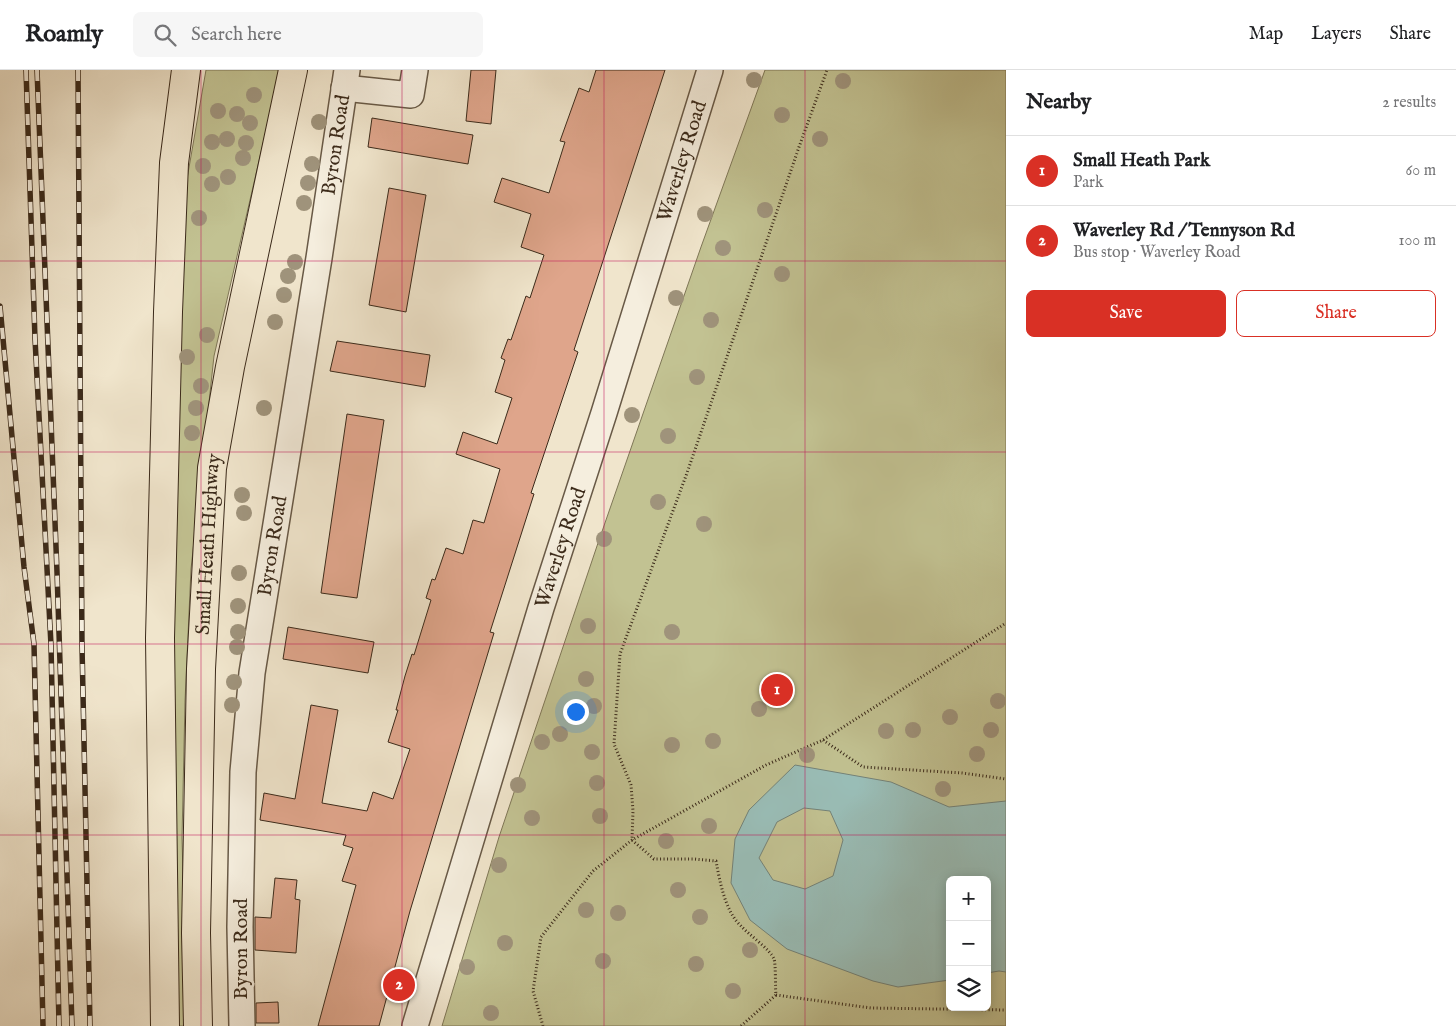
<!DOCTYPE html>
<meta charset="utf-8">
<style>
:root{--surface:#fff;--page:#f6f6f6;--text:#202124;--muted:#757577;--line:#e0e0e0;--accent:#d93025}
body{margin:0;font-family:"IM FELL English",serif;background:var(--page);color:var(--text)}
.controls{position:absolute;right:15px;bottom:15px;display:grid;overflow:hidden;border-radius:8px;box-shadow:0 2px 12px #0003}
.controls button{width:45px;height:45px;display:grid;place-items:center;padding:0;border:0;border-bottom:1px solid var(--line);background:var(--surface);color:var(--text);font:25px sans-serif}
.you{position:absolute;left:575px;top:641px;width:18px;height:18px;margin:-12px;border:4px solid #fff;border-radius:50%;background:#1a73e8;box-shadow:0 0 0 8px #1a73e833}
.badge{display:grid;place-items:center;width:32px;height:32px;border-radius:50%;background:var(--accent);color:#fff;font-size:16px;font-weight:700}
.pin{position:absolute;translate:-50% -50%;border:2px solid #fff;box-shadow:0 1px 5px #0006}
.list{margin:0;padding:0;list-style:none}
h2{display:flex;justify-content:space-between;align-items:center;height:65px;margin:0;padding:0 20px;font-size:21px}
h2 small{font-size:16px;font-weight:400;color:var(--muted)}
.list li{display:grid;grid-template-columns:32px 1fr auto;gap:15px;align-items:center;box-sizing:border-box;height:70px;padding:0 20px;border-top:1px solid var(--line)}
.list b{display:block;font-size:19px;white-space:nowrap}
.list p{margin:0;font-size:16px;white-space:nowrap;color:var(--muted)}
.list em{font-size:16px;font-style:normal;color:var(--muted)}
.actions{display:flex;gap:10px;padding:15px 20px}
.actions a{flex:1;padding:11px 0;border:1px solid var(--accent);border-radius:8px;text-align:center;font-size:18px;color:var(--accent)}
.actions .main{background:var(--accent);color:#fff}
.icon{flex:none;width:28px;height:28px;fill:none;stroke:currentColor;stroke-width:2;stroke-linecap:round;stroke-linejoin:round}
.map{position:relative;flex:none;width:1006px;height:956px;overflow:hidden}
header{display:flex;align-items:center;gap:30px;box-sizing:border-box;height:70px;padding:0 25px;background:var(--surface);border-bottom:1px solid var(--line)}
header strong{font-size:24px}
nav{display:flex;gap:28px;margin-inline-start:auto;font-size:18px}
.search{width:350px;height:45px;background:var(--page);display:flex;align-items:center;gap:12px;box-sizing:border-box;padding:0 18px;border-radius:8px;color:var(--muted);font-size:19px}
main{display:flex}
aside{flex:1;background:var(--surface)}
.map>svg:first-child{display:block}
.green{fill:#c2c292;stroke:#7e7656;fill-rule:evenodd}
.water{fill:#9abfb9;stroke:#748379;fill-rule:evenodd}
.building{fill:#dfa58b;stroke:#3b2a1a}
.lines{fill:none;stroke-linecap:round;stroke-linejoin:round}
.minor-casing{stroke:#685946;stroke-width:28}
.highway-casing{stroke:#3b2a1a;stroke-width:30}
.path{stroke:#3b2a1a;stroke-width:3;stroke-dasharray:1 2.5;stroke-linecap:butt}
.minor{stroke:#f5eede;stroke-width:25}
.highway{stroke:#f0e5cc;stroke-width:28}
.rail-casing{stroke:#3b2a1a;stroke-width:5.5}
.rail{stroke:#f5eede;stroke-width:4;stroke-dasharray:11;stroke-linecap:butt}
.tree{fill:#9f937b}
.grid{fill:none;stroke:#c2185b;stroke-width:1;stroke-opacity:0.55}
.labels{text-anchor:middle;dominant-baseline:central;stroke-width:5;stroke-linejoin:round;paint-order:stroke}
.street-label{font-size:20px;fill:#3b2a1a;stroke:#f5eede}
</style>
<header>
<strong>Roamly</strong>
<div class="search"><svg class="icon" aria-label="search" viewBox="0 0 24 24"><circle cx="10" cy="10" r="6"/><path d="M15 15l6 6"/></svg>Search here</div>
<nav><a>Map</a><a>Layers</a><a>Share</a></nav>
</header>
<main>
<div class="map">
<svg width="1006" height="956" viewBox="0 0 1006 956">
<rect width="100%" height="100%" fill="#f0e5cc"/>
<filter id="stains"><feTurbulence type="fractalNoise" baseFrequency=".004" numOctaves="4"/><feColorMatrix values="0 0 0 0 .2 0 0 0 0 .09 0 0 0 0 .02 0 0 0 .5 -.17"/></filter>
<radialGradient id="worn" r=".72"><stop offset=".6" stop-color="#630" stop-opacity="0"/><stop offset="1" stop-color="#630" stop-opacity=".3"/></radialGradient>
<g class="green">
<path d="M 206,0 L 280,0 L 214,286 L 191,499 L 185,631 L 182,768 L 187,956 L 174,956 L 169,707 L 183,132 Z"/>
<path d="M 765,0 L 1006,0 L 1006,956 L 442,956 L 499,767 L 598,473 L 701,177 ZM 950,810 L 987,810 L 987,937 L 950,937 Z"/>
</g>
<path class="water" d="M 795,695 L 891,712 L 949,737 L 1006,731 L 1006,902 L 999,901 L 987,903 L 987,810 L 950,810 L 950,910 L 898,917 L 873,911 L 787,879 L 750,850 L 731,813 L 735,769 L 749,740 ZM 804,738 L 830,741 L 843,770 L 833,806 L 805,819 L 773,810 L 759,788 L 777,752 Z"/>
<g class="building">
<path d="M 471,0 L 496,0 L 491,54 L 466,51 Z"/>
<path d="M 596,0 L 665,0 L 574,280 L 578,282 L 531,423 L 534,424 L 490,562 L 494,563 L 410,841 L 379,956 L 318,956 L 356,815 L 342,811 L 353,778 L 343,775 L 346,765 L 260,750 L 264,723 L 295,729 L 311,635 L 338,640 L 322,733 L 367,741 L 373,722 L 393,729 L 410,679 L 388,672 L 398,640 L 396,640 L 405,606 L 412,584 L 414,585 L 431,530 L 426,528 L 432,509 L 435,510 L 446,478 L 463,484 L 473,450 L 484,453 L 500,399 L 456,384 L 463,362 L 497,374 L 512,328 L 495,322 L 505,290 L 501,288 L 508,269 L 511,270 L 526,226 L 530,228 L 544,185 L 521,177 L 531,144 L 494,132 L 502,108 L 549,123 L 565,72 L 560,71 L 579,18 L 589,22 Z"/>
<path d="M 372,48 L 473,65 L 468,94 L 368,77 Z"/>
<path d="M 389,118 L 426,125 L 406,242 L 369,235 Z"/>
<path d="M 337,271 L 430,285 L 425,317 L 330,301 Z"/>
<path d="M 347,344 L 384,350 L 357,528 L 321,523 Z"/>
<path d="M 288,557 L 374,572 L 368,603 L 283,589 Z"/>
<path d="M 275,808 L 297,810 L 295,829 L 300,830 L 296,883 L 255,880 L 255,847 L 271,848 Z"/>
<path d="M 278,932 L 279,953 L 256,953 L 256,933 Z"/>
</g>
<g class="lines">
<g class="minor-casing">
<g id="minor">
<path d="M 344,18 L 411,25 L 415,0"/>
<path id="s1" d="M 242,956 L 240,857 L 243,702 L 252,603 L 319,188 L 347,0"/>
<path id="s2" d="M 415,956 L 541,538 L 604,343 L 710,0"/>
</g>
</g>
<g class="highway-casing">
<g id="highway">
<path d="M 165,956 L 160,568 L 168,242 L 174,93 L 186,0"/>
<path id="s3" d="M 198,956 L 196,863 L 201,599 L 212,398 L 230,297 L 293,0"/>
</g>
</g>
<g class="path">
<path d="M 823,670 L 863,697 L 962,703 L 1006,709"/>
<path d="M 776,925 L 871,938 L 1006,940"/>
<path d="M 543,956 L 533,921 L 541,867 L 593,801 L 632,770 L 766,695 L 823,670 L 1006,553"/>
<path d="M 741,956 L 776,925 C 775,917 776,895 774,889 C 770,879 749,865 741,856 C 725,841 720,812 716,791 L 694,789 L 654,789 L 632,770 L 633,741 L 631,715 L 614,674 L 620,584 L 687,403 L 799,77 L 827,0"/>
</g>
<use href="#minor" class="minor"/>
<use href="#highway" class="highway"/>
<g class="rail-casing">
<g id="rail">
<path d="M 26,0 L 35,269 L 51,575 L 59,956"/>
<path d="M 37,0 L 57,502 L 72,956"/>
<path d="M 78,0 L 82,576 L 90,956"/>
<path d="M 0,236 L 24,497 L 34,574 L 43,956"/>
</g>
</g>
<use href="#rail" class="rail"/>
</g>
<g class="tree">
<circle cx="754" cy="10" r="8"/>
<circle cx="843" cy="11" r="8"/>
<circle cx="254" cy="25" r="8"/>
<circle cx="218" cy="41" r="8"/>
<circle cx="237" cy="44" r="8"/>
<circle cx="782" cy="45" r="8"/>
<circle cx="319" cy="52" r="8"/>
<circle cx="250" cy="53" r="8"/>
<circle cx="227" cy="69" r="8"/>
<circle cx="820" cy="69" r="8"/>
<circle cx="212" cy="72" r="8"/>
<circle cx="246" cy="73" r="8"/>
<circle cx="243" cy="88" r="8"/>
<circle cx="312" cy="94" r="8"/>
<circle cx="203" cy="96" r="8"/>
<circle cx="228" cy="107" r="8"/>
<circle cx="308" cy="113" r="8"/>
<circle cx="212" cy="114" r="8"/>
<circle cx="304" cy="133" r="8"/>
<circle cx="765" cy="140" r="8"/>
<circle cx="705" cy="144" r="8"/>
<circle cx="199" cy="148" r="8"/>
<circle cx="723" cy="178" r="8"/>
<circle cx="295" cy="192" r="8"/>
<circle cx="782" cy="204" r="8"/>
<circle cx="288" cy="206" r="8"/>
<circle cx="284" cy="225" r="8"/>
<circle cx="676" cy="228" r="8"/>
<circle cx="711" cy="250" r="8"/>
<circle cx="275" cy="252" r="8"/>
<circle cx="207" cy="265" r="8"/>
<circle cx="187" cy="287" r="8"/>
<circle cx="697" cy="307" r="8"/>
<circle cx="201" cy="316" r="8"/>
<circle cx="196" cy="338" r="8"/>
<circle cx="264" cy="338" r="8"/>
<circle cx="632" cy="345" r="8"/>
<circle cx="192" cy="363" r="8"/>
<circle cx="668" cy="366" r="8"/>
<circle cx="242" cy="425" r="8"/>
<circle cx="658" cy="432" r="8"/>
<circle cx="244" cy="443" r="8"/>
<circle cx="704" cy="454" r="8"/>
<circle cx="604" cy="469" r="8"/>
<circle cx="239" cy="503" r="8"/>
<circle cx="238" cy="536" r="8"/>
<circle cx="588" cy="556" r="8"/>
<circle cx="238" cy="562" r="8"/>
<circle cx="672" cy="562" r="8"/>
<circle cx="237" cy="577" r="8"/>
<circle cx="586" cy="609" r="8"/>
<circle cx="234" cy="612" r="8"/>
<circle cx="998" cy="631" r="8"/>
<circle cx="232" cy="635" r="8"/>
<circle cx="594" cy="636" r="8"/>
<circle cx="759" cy="639" r="8"/>
<circle cx="950" cy="647" r="8"/>
<circle cx="913" cy="660" r="8"/>
<circle cx="991" cy="660" r="8"/>
<circle cx="886" cy="661" r="8"/>
<circle cx="560" cy="664" r="8"/>
<circle cx="713" cy="671" r="8"/>
<circle cx="542" cy="672" r="8"/>
<circle cx="672" cy="675" r="8"/>
<circle cx="592" cy="682" r="8"/>
<circle cx="977" cy="684" r="8"/>
<circle cx="807" cy="685" r="8"/>
<circle cx="597" cy="713" r="8"/>
<circle cx="518" cy="715" r="8"/>
<circle cx="943" cy="719" r="8"/>
<circle cx="600" cy="746" r="8"/>
<circle cx="532" cy="748" r="8"/>
<circle cx="709" cy="756" r="8"/>
<circle cx="666" cy="771" r="8"/>
<circle cx="499" cy="795" r="8"/>
<circle cx="678" cy="820" r="8"/>
<circle cx="586" cy="840" r="8"/>
<circle cx="618" cy="843" r="8"/>
<circle cx="700" cy="847" r="8"/>
<circle cx="505" cy="873" r="8"/>
<circle cx="750" cy="880" r="8"/>
<circle cx="603" cy="891" r="8"/>
<circle cx="696" cy="894" r="8"/>
<circle cx="467" cy="897" r="8"/>
<circle cx="733" cy="921" r="8"/>
<circle cx="491" cy="943" r="8"/>
</g>
<path class="grid" d="M 201,0 L 201,956M 402,0 L 402,956M 604,0 L 604,956M 805,0 L 805,956M 0,191 L 1006,191M 0,382 L 1006,382M 0,574 L 1006,574M 0,765 L 1006,765"/>
<g class="labels">
<g class="street-label">
<text stroke="none"><textPath href="#s1" startOffset="888">Byron Road</textPath></text>
<text stroke="none"><textPath href="#s2" startOffset="905">Waverley Road</textPath></text>
<text stroke="none"><textPath href="#s3" startOffset="482">Small Heath Highway</textPath></text>
<text stroke="none"><textPath href="#s1" startOffset="482">Byron Road</textPath></text>
<text stroke="none"><textPath href="#s2" startOffset="500">Waverley Road</textPath></text>
<text transform="translate(241 879) rotate(-90)">Byron Road</text>
</g>
</g>
<rect width="100%" height="100%" filter="url(#stains)"/>
<rect width="100%" height="100%" fill="url(#worn)"/>
</svg>
<div class="controls">
<button>+</button>
<button>−</button>
<button><svg class="icon" aria-label="layers" viewBox="0 0 24 24"><path d="M12 4l9 5-9 5-9-5zM3 14l9 5 9-5"/></svg></button>
</div>
<div class="you"></div>
<div class="pin badge" style="left:777px;top:620px">1</div>
<div class="pin badge" style="left:399px;top:915px">2</div>
</div>
<aside>
<h2>Nearby<small>2 results</small></h2>
<ul class="list">
<li><span class="badge">1</span><div><b>Small Heath Park</b><p>Park</p></div><em>60 m</em></li>
<li><span class="badge">2</span><div><b>Waverley Rd / Tennyson Rd</b><p>Bus stop · Waverley Road</p></div><em>100 m</em></li>
</ul>
<div class="actions"><a class="main">Save</a><a>Share</a></div>
</aside>
</main>
